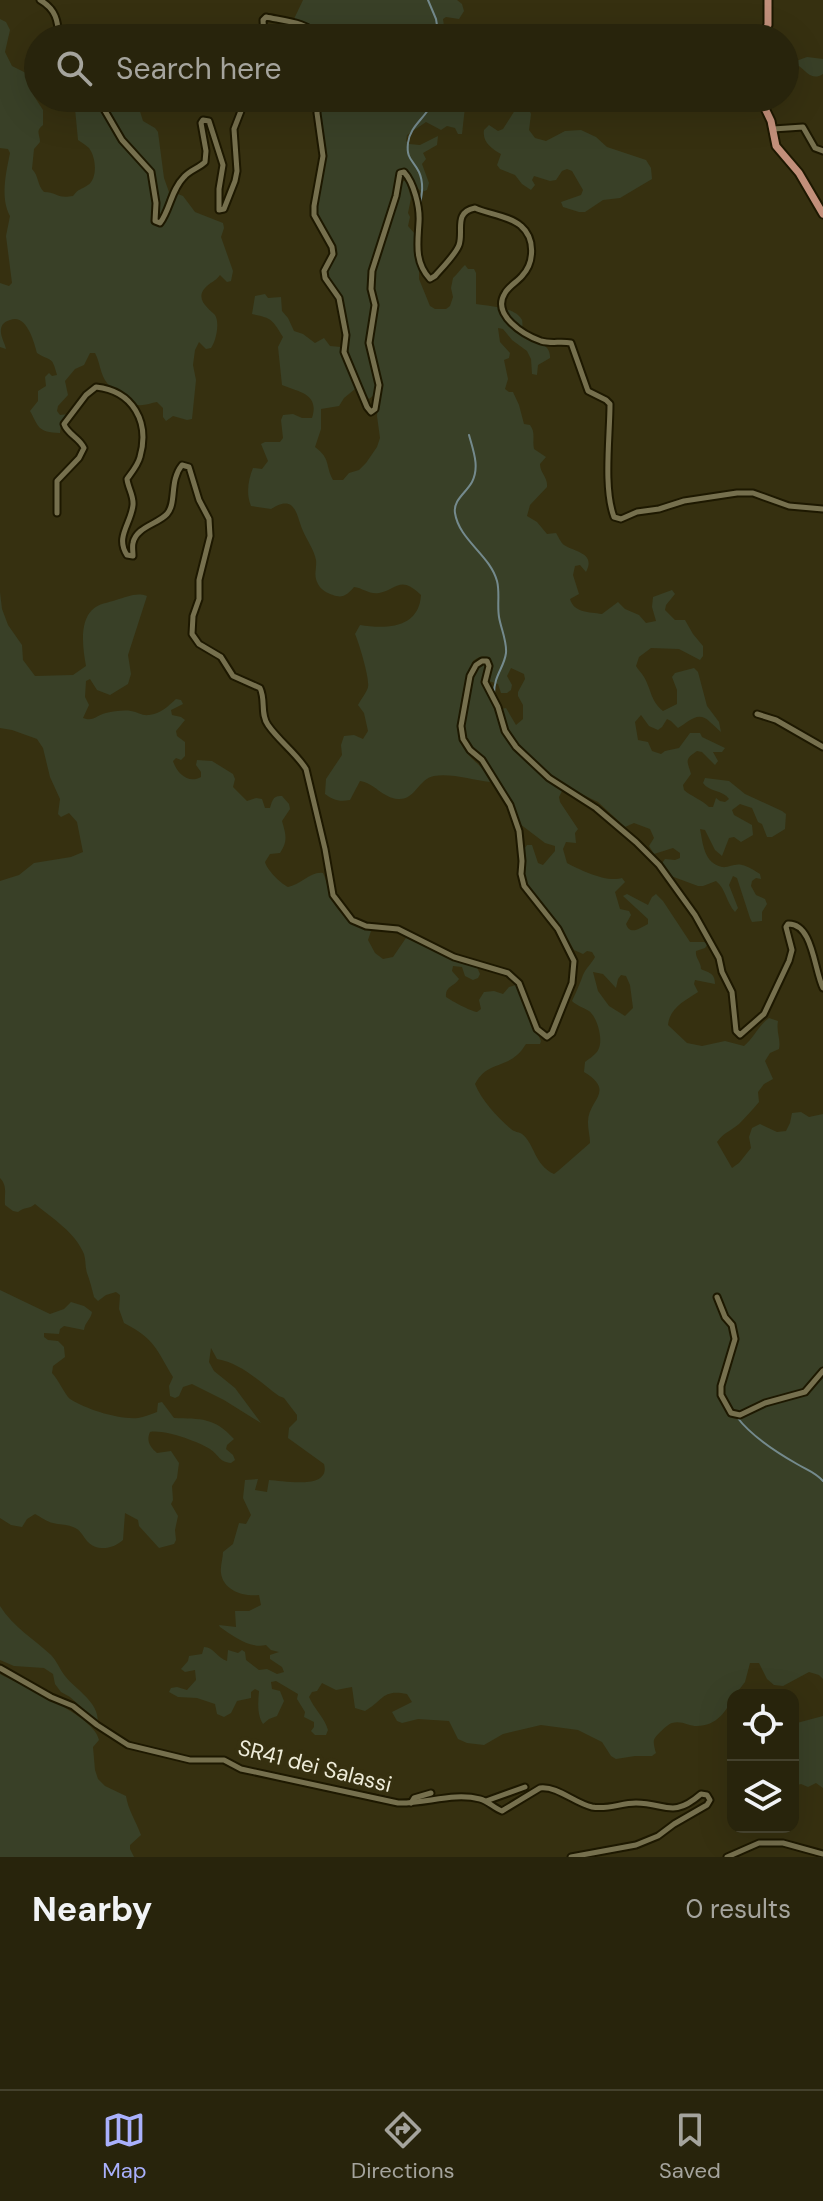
<!DOCTYPE html>
<style>
:root{--surface:#28240c;--page:#302c15;--text:#f1f3f6;--muted:#a5a49d;--line:#44412d;--accent:#a9b0fc}
body{margin:0;font-family:"DM Sans",sans-serif;background:var(--page);color:var(--text)}
.controls{position:absolute;right:24px;bottom:24px;display:grid;overflow:hidden;border-radius:16px;box-shadow:0 8px 32px #0002}
.controls button{width:72px;height:72px;display:grid;place-items:center;padding:0;border:0;border-bottom:2px solid var(--line);background:var(--surface);color:var(--text);font:40px sans-serif}
.list{margin:0;padding:0;list-style:none}
h2{display:flex;justify-content:space-between;align-items:center;height:104px;margin:0;padding:0 32px;font-size:34px}
h2 small{font-size:26px;font-weight:400;color:var(--muted)}
.icon{flex:none;width:44px;height:44px;fill:none;stroke:currentColor;stroke-width:2;stroke-linecap:round;stroke-linejoin:round}
.map{position:relative;flex:none;width:823px;height:1857px;overflow:hidden}
.search{position:absolute;background:var(--surface);box-shadow:0 8px 32px #0002;left:24px;right:24px;top:24px;height:88px;display:flex;align-items:center;gap:20px;box-sizing:border-box;padding:0 28px;border-radius:44px;color:var(--muted);font-size:30px}
.sheet{height:232px;background:var(--surface)}
nav{display:flex;justify-content:space-around;align-items:center;box-sizing:border-box;height:112px;border-top:2px solid var(--line);background:var(--surface);font-size:22px;color:var(--muted)}
nav a{display:grid;justify-items:center;gap:4px}
nav .on{color:var(--accent)}
.map>svg:first-child{display:block}
.green{fill:#394027;fill-rule:evenodd}
.lines{fill:none;stroke-linecap:round;stroke-linejoin:round}
.stream{stroke:#748a8d;stroke-width:2}
.minor-casing{stroke:#1d1800;stroke-width:9}
.major-casing{stroke:#1d1800;stroke-width:11}
.minor{stroke:#76704e;stroke-width:5}
.major{stroke:#c28f7a;stroke-width:7}
.labels{text-anchor:middle;dominant-baseline:central;stroke-width:8;stroke-linejoin:round;paint-order:stroke}
.street-label{font-size:22px;fill:#eeecd9;stroke:#363010}
</style>
<div class="map">
<svg width="823" height="1857" viewBox="0 0 823 1857">
<rect width="100%" height="100%" fill="#363010"/>
<g class="green">
<path d="M 303,0 L 457,0 L 462,4 L 464,11 L 459,19 L 446,17 L 443,19 L 444,26 L 454,28 L 454,38 L 323,38 C 318,27 305,22 294,19 Z"/>
<path d="M 0,19 L 6,22 L 10,30 L 5,52 L 12,66 L 26,73 L 34,96 L 43,110 L 43,125 C 35,131 40,134 40,142 L 34,149 L 32,169 C 39,176 37,185 44,192 C 57,192 56,199 73,196 C 79,188 81,190 88,185 C 98,178 96,157 89,148 C 86,145 82,143 78,140 L 74,98 L 90,98 L 146,169 L 154,198 L 153,222 C 157,226 160,225 164,223 L 174,197 L 178,194 L 183,196 L 195,212 L 223,223 L 224,228 L 221,237 L 233,271 L 231,281 L 227,282 L 220,275 C 215,282 210,282 205,288 C 194,300 211,310 215,315 C 220,323 216,341 211,348 L 206,349 L 199,342 L 195,350 L 193,365 L 196,380 L 192,419 L 187,420 L 173,416 L 166,421 L 163,417 L 163,408 L 157,402 C 151,403 144,406 138,405 C 133,404 110,387 107,383 C 100,374 100,362 95,353 L 90,353 L 84,365 L 75,369 L 65,381 L 68,395 L 58,406 L 57,411 L 60,415 L 69,414 L 61,424 L 60,433 C 37,432 39,427 30,411 L 38,401 L 38,391 L 46,386 L 45,377 L 49,373 L 52,376 L 57,375 C 52,355 51,362 37,353 C 34,341 26,313 10,320 C 4,322 2,324 1,329 C 0,336 5,343 6,349 L 0,347 L 0,283 L 9,286 L 12,283 L 6,236 L 10,216 C 0,198 6,173 10,153 L 8,149 L 0,148 Z"/>
<path d="M 807,57 L 823,59 L 823,74 C 812,81 807,72 799,66 L 785,71 L 785,65 Z"/>
<path d="M 98,98 L 132,98 L 138,105 L 143,121 L 155,128 L 158,132 L 164,178 L 169,192 L 161,217 L 158,216 L 158,199 L 153,170 L 126,140 Z"/>
<path d="M 320,98 L 466,98 L 462,134 L 458,134 L 455,128 L 447,126 L 441,130 L 426,122 L 407,135 L 406,141 L 409,144 L 420,145 L 438,136 L 437,145 L 423,153 L 426,159 L 422,164 L 429,183 L 427,190 L 422,192 C 413,186 415,173 404,168 L 398,171 L 390,207 L 371,270 L 372,313 L 367,341 L 368,354 L 375,372 L 375,394 L 369,399 L 367,397 L 348,351 L 348,330 L 340,295 L 326,273 L 326,269 L 335,251 L 335,246 L 319,221 L 316,211 L 324,156 L 318,108 Z"/>
<path d="M 527,104 L 531,114 L 529,130 L 535,138 L 546,141 L 565,131 L 581,130 L 596,137 L 607,147 L 646,160 L 651,168 L 652,179 L 620,198 L 603,200 L 585,212 L 579,212 L 563,207 L 561,202 L 581,195 L 583,190 L 572,171 L 567,169 L 562,171 L 556,180 L 550,181 L 534,176 L 532,180 L 535,185 L 531,190 L 522,184 L 515,175 L 500,169 L 497,165 L 501,154 C 492,149 482,142 484,130 L 489,125 L 498,131 L 503,129 L 517,107 Z"/>
<path d="M 406,180 L 411,198 L 408,213 L 410,217 L 408,226 L 415,234 L 414,247 L 419,265 L 419,279 L 430,306 L 435,309 L 446,309 L 450,306 L 453,297 L 451,288 L 453,278 C 458,274 460,269 465,265 L 468,269 L 474,269 L 476,273 L 476,304 C 488,306 516,307 522,320 C 523,323 522,332 522,335 C 534,341 551,343 550,358 L 538,365 L 537,375 L 532,374 L 531,359 L 527,351 L 512,340 L 503,329 L 498,328 L 500,342 L 510,353 L 509,358 L 504,360 L 508,379 L 505,389 L 509,392 L 513,392 L 519,405 L 524,424 L 530,425 C 536,433 532,440 534,449 L 546,457 L 540,464 C 540,473 548,477 547,487 L 530,505 L 527,516 L 537,522 L 547,534 L 556,533 C 558,536 561,543 564,545 C 575,552 596,553 586,572 L 580,565 L 575,566 L 573,575 L 579,594 L 570,599 C 574,613 589,612 602,614 L 618,602 L 625,609 L 639,615 L 646,623 L 656,621 L 652,607 L 653,597 L 672,590 L 675,594 L 666,605 L 665,610 L 675,620 L 685,620 L 693,634 L 703,646 L 703,656 L 700,660 L 679,649 L 651,648 L 639,657 L 636,666 C 638,670 642,673 644,677 C 652,691 650,700 663,711 L 677,704 L 677,690 L 672,677 L 675,673 L 694,668 L 698,672 L 707,706 L 719,722 L 721,732 C 717,729 714,725 710,722 C 698,710 689,722 678,728 L 671,721 L 667,719 L 662,727 L 658,730 L 649,726 L 641,715 L 635,722 L 638,740 L 648,742 L 652,751 L 661,754 L 665,751 L 679,748 L 690,733 L 700,733 L 702,737 L 725,748 L 722,752 L 713,752 L 718,761 L 715,765 L 702,752 L 697,751 C 683,760 688,762 691,774 L 683,785 L 684,790 C 692,797 701,799 709,807 L 713,807 L 716,798 L 720,801 L 725,802 L 729,799 C 723,790 709,792 703,783 L 705,778 L 729,781 L 745,794 L 782,811 L 786,814 L 785,829 L 772,837 L 767,837 L 762,824 L 758,822 L 752,808 L 740,804 L 732,810 L 734,815 L 752,825 L 753,835 L 741,842 L 734,837 L 729,838 L 722,856 L 715,850 L 705,830 L 700,829 C 703,844 704,863 722,867 C 729,868 734,863 742,865 C 748,866 755,871 760,874 L 761,879 L 756,878 L 752,881 L 751,886 L 756,895 L 765,899 L 767,904 L 762,912 L 762,921 L 752,922 L 750,918 L 737,878 L 733,876 L 729,885 L 738,908 L 735,912 C 726,902 726,889 716,881 L 703,886 L 698,886 L 671,876 L 662,863 L 665,859 L 675,860 L 680,858 L 680,853 L 673,848 L 654,854 L 649,846 L 654,838 L 650,829 L 634,823 L 625,827 L 598,802 L 567,787 L 532,759 L 506,728 L 501,709 L 506,708 L 516,725 L 523,719 L 523,705 L 518,696 L 518,692 L 525,679 L 524,674 L 511,668 L 507,676 L 512,685 L 511,690 L 507,693 L 501,693 L 498,684 L 489,681 C 487,673 493,667 490,658 C 483,655 478,657 473,661 C 464,684 450,731 467,753 C 478,766 482,764 490,782 C 473,780 451,773 434,776 C 418,779 416,800 398,799 C 383,798 374,783 360,781 L 350,800 C 339,802 333,800 325,794 L 326,779 L 342,755 L 341,745 L 344,736 L 354,735 L 363,739 L 368,731 L 364,713 L 358,705 C 361,699 367,692 368,687 C 370,679 359,643 355,634 L 360,625 C 385,629 419,629 421,595 C 400,575 398,589 379,593 C 370,595 363,588 354,587 C 348,594 343,599 333,595 C 327,593 321,590 318,584 C 313,575 317,569 316,560 C 314,550 307,540 303,531 C 296,515 296,493 271,509 L 251,506 C 246,494 248,480 253,468 L 262,469 L 268,461 L 261,444 L 265,442 L 280,442 L 283,438 L 281,420 L 283,415 L 293,414 L 302,418 L 312,418 C 320,393 298,392 282,385 L 278,347 L 283,337 C 272,319 272,318 252,314 L 255,296 L 265,294 L 268,298 L 281,297 L 282,311 L 288,318 L 294,331 L 303,334 L 315,343 L 324,338 L 330,346 L 341,347 L 355,389 L 344,398 L 339,406 L 321,409 L 321,429 L 315,447 C 331,459 325,465 333,480 L 343,480 L 349,473 L 359,470 L 366,463 L 377,447 L 380,438 L 377,416 L 380,378 L 373,340 L 377,309 L 373,286 L 374,272 L 402,182 Z"/>
<path d="M 0,592 L 2,609 L 8,625 L 22,645 L 23,660 L 35,676 L 73,675 L 86,666 C 83,649 79,623 92,610 C 99,603 108,603 116,600 C 127,597 136,592 147,596 L 128,655 L 131,674 L 128,684 L 110,695 L 97,690 L 90,679 L 86,681 L 85,697 L 89,705 L 83,718 C 94,722 96,715 106,713 C 113,711 125,710 131,711 C 138,712 142,716 149,715 C 161,714 168,706 176,699 L 181,700 L 183,704 L 171,710 L 172,715 L 181,717 L 185,720 L 176,731 L 177,736 L 185,742 L 185,756 L 181,760 L 176,758 L 173,761 C 177,774 189,784 201,777 L 201,772 L 196,765 L 197,760 L 212,761 L 233,774 L 235,779 L 233,787 L 247,801 L 256,798 L 262,799 L 265,808 L 270,808 C 272,801 273,795 282,796 L 289,804 L 290,809 L 282,821 C 286,835 288,841 280,853 L 270,854 L 265,862 C 267,870 280,883 288,887 C 300,885 311,871 323,873 C 327,881 328,890 331,898 C 341,918 353,922 371,931 L 368,940 L 375,953 L 383,959 L 393,957 L 406,938 L 439,953 L 476,965 L 480,974 L 478,978 L 473,980 L 465,976 L 462,967 L 453,966 L 452,971 L 459,979 C 454,987 445,986 446,997 C 452,1001 470,1011 477,1012 L 481,1009 L 479,1000 L 484,992 L 494,991 L 503,994 L 509,987 L 516,985 L 541,1041 L 540,1044 L 526,1044 C 523,1048 521,1052 517,1055 C 502,1068 486,1063 475,1084 C 482,1101 497,1117 511,1129 C 514,1132 519,1132 522,1134 C 535,1144 534,1165 554,1174 L 558,1171 L 590,1143 C 590,1136 588,1130 588,1123 C 587,1100 617,1092 584,1072 L 585,1062 C 590,1058 597,1054 599,1048 C 603,1038 597,1017 589,1011 C 583,1007 577,1006 572,1001 C 576,992 580,984 583,975 C 586,968 592,963 595,957 L 592,952 L 587,951 L 583,954 L 574,950 L 559,924 L 528,888 L 525,878 L 524,849 L 527,845 L 532,845 L 538,863 L 543,865 L 555,851 L 555,846 L 545,843 L 520,824 L 499,782 L 484,760 L 474,751 L 466,739 L 463,726 L 469,694 L 473,677 L 478,666 L 482,663 L 485,663 L 483,681 L 505,737 L 518,754 L 552,783 L 563,789 L 559,797 L 560,802 L 578,829 L 575,833 L 576,843 L 566,842 L 563,849 L 567,863 C 580,870 607,883 622,878 L 625,882 L 615,892 L 620,909 L 629,911 L 631,915 L 626,924 C 630,936 640,928 648,924 L 648,919 L 623,896 L 627,894 L 648,905 L 652,897 L 656,894 L 663,901 L 690,942 L 704,942 L 708,944 L 705,948 L 696,951 C 695,958 701,962 701,969 C 708,973 715,972 715,984 L 695,980 L 694,984 L 698,992 C 685,1001 670,1007 668,1025 L 687,1043 L 702,1046 L 725,1041 L 744,1046 C 754,1038 758,1026 769,1018 L 778,1021 C 776,1032 781,1039 779,1049 L 770,1053 L 765,1061 L 773,1079 L 764,1084 L 758,1092 L 759,1102 C 753,1109 746,1117 739,1124 C 731,1131 724,1132 717,1142 L 732,1168 L 739,1163 L 751,1148 L 749,1137 L 752,1128 L 760,1124 L 777,1132 L 786,1131 L 790,1123 L 792,1113 L 801,1112 L 809,1117 L 823,1114 L 823,1679 L 819,1675 L 809,1672 L 783,1686 L 774,1685 L 767,1679 L 759,1663 L 750,1663 L 745,1682 L 735,1695 L 733,1695 C 728,1711 716,1726 697,1726 C 689,1726 681,1720 672,1723 C 668,1724 655,1736 654,1740 C 653,1743 655,1750 656,1753 L 652,1756 L 635,1756 L 616,1759 L 611,1756 L 602,1742 L 578,1730 L 541,1725 L 503,1734 L 484,1745 L 467,1743 L 458,1739 L 449,1721 L 418,1719 L 402,1723 L 397,1721 L 392,1712 L 412,1702 L 407,1694 C 382,1689 384,1700 365,1711 L 355,1708 L 352,1687 L 336,1690 L 322,1683 L 317,1691 L 312,1692 L 309,1697 C 314,1709 325,1718 328,1730 L 326,1735 L 315,1735 L 311,1731 L 314,1727 L 314,1722 L 304,1717 L 305,1712 L 297,1699 L 298,1694 L 276,1681 L 271,1682 L 272,1689 L 280,1691 L 284,1701 L 277,1716 L 269,1719 L 263,1724 C 257,1715 258,1702 259,1691 L 255,1689 L 251,1692 L 251,1698 L 237,1701 L 231,1713 L 224,1717 L 217,1714 L 215,1704 L 197,1698 L 178,1697 L 169,1692 L 171,1688 L 177,1687 L 187,1690 L 196,1680 L 195,1670 L 185,1672 L 181,1669 L 188,1661 L 189,1656 L 202,1654 L 204,1647 C 214,1647 217,1658 227,1661 L 228,1650 L 238,1653 L 242,1650 L 245,1652 L 246,1660 L 259,1670 L 267,1669 L 277,1674 L 284,1672 L 282,1667 L 270,1659 L 270,1655 L 279,1652 L 271,1650 L 266,1645 C 250,1649 233,1636 220,1627 L 219,1625 L 236,1627 L 235,1611 L 249,1611 L 261,1605 L 259,1595 C 243,1597 223,1590 221,1573 C 220,1567 223,1558 223,1552 L 233,1544 L 239,1523 L 246,1524 L 251,1515 L 243,1498 L 245,1480 L 258,1479 L 255,1490 L 267,1492 L 269,1480 C 285,1481 331,1490 324,1464 L 288,1438 L 289,1428 L 297,1420 L 297,1415 L 284,1398 L 279,1396 C 260,1382 241,1363 217,1359 L 211,1348 L 209,1362 L 214,1371 L 235,1388 L 261,1423 L 224,1400 L 192,1384 L 183,1387 L 179,1396 L 175,1398 L 170,1396 L 169,1386 L 173,1377 C 156,1349 155,1339 124,1323 L 119,1309 L 120,1295 L 116,1292 L 106,1295 L 98,1301 L 94,1297 C 92,1289 90,1281 87,1273 C 85,1267 86,1260 84,1254 C 75,1232 53,1219 35,1204 C 30,1209 24,1207 18,1212 L 13,1211 L 5,1205 C 4,1195 8,1186 0,1178 L 0,881 L 19,875 L 34,863 L 71,857 L 83,852 L 77,822 L 69,813 L 61,817 L 58,814 L 60,799 L 50,777 L 43,748 L 37,739 L 12,730 L 0,728 ZM 593,972 L 603,974 L 616,988 L 618,979 L 621,975 L 626,976 L 630,985 L 633,1008 L 625,1016 L 609,1006 L 598,991 Z"/>
<path d="M 0,1290 L 50,1314 L 64,1309 L 71,1302 L 84,1306 L 92,1312 C 91,1319 85,1322 84,1330 L 64,1326 L 60,1329 L 59,1334 L 44,1333 L 44,1337 L 48,1340 L 58,1341 L 64,1347 L 65,1357 L 53,1366 L 52,1373 C 58,1379 65,1395 70,1399 C 86,1409 119,1420 138,1418 C 144,1417 151,1414 157,1412 L 158,1403 L 162,1402 L 174,1418 C 201,1419 214,1417 234,1439 L 227,1445 L 226,1449 L 233,1455 L 235,1460 L 231,1463 C 219,1462 219,1455 210,1449 C 199,1442 164,1429 150,1432 C 146,1441 150,1447 157,1453 L 171,1451 L 179,1463 L 177,1478 L 172,1486 L 173,1500 L 171,1504 L 178,1516 L 175,1530 L 176,1540 L 174,1544 L 159,1548 L 139,1526 L 138,1520 L 125,1513 L 123,1540 C 113,1549 97,1552 87,1541 C 82,1535 81,1530 73,1527 C 67,1524 60,1525 53,1523 C 47,1522 41,1517 35,1514 L 27,1519 L 22,1527 L 11,1525 L 0,1518 Z"/>
<path d="M 0,1606 C 13,1627 34,1639 51,1655 C 57,1661 60,1670 65,1676 C 77,1691 98,1701 98,1722 L 70,1697 L 61,1692 L 55,1684 L 53,1674 L 44,1668 L 14,1666 L 0,1660 Z"/>
<path d="M 0,1674 C 22,1686 95,1716 99,1740 L 93,1747 L 95,1770 L 98,1779 L 105,1786 L 126,1796 C 128,1810 136,1821 141,1835 L 130,1845 L 130,1849 L 134,1857 L 0,1857 Z"/>
<path d="M 823,1716 L 823,1788 L 816,1783 L 808,1787 L 801,1784 L 793,1786 L 793,1724 Z"/>
</g>
<g class="lines">
<g class="stream">
<path d="M 428,0 L 436,19 L 439,38"/>
<path d="M 420,204 C 422,194 424,183 419,172 C 413,160 406,159 408,143 C 410,124 429,117 433,98"/>
<path d="M 469,435 C 473,450 480,467 472,482 C 466,493 453,500 455,513 C 459,540 490,555 497,581 C 500,592 497,605 499,617 C 501,629 507,641 506,653 C 504,668 494,675 494,694"/>
<path d="M 737,1417 C 751,1436 776,1452 797,1464 C 807,1470 815,1472 823,1481"/>
</g>
<g class="minor-casing">
<g id="minor">
<path d="M 40,0 C 56,9 58,21 59,38"/>
<path d="M 264,38 L 263,20 L 266,17 C 285,21 308,22 321,38"/>
<path d="M 95,98 L 101,104 L 122,140 L 151,172 L 156,203 L 155,221 L 160,223 C 170,210 171,190 184,177 C 190,170 199,168 205,162 L 206,151 L 201,123 L 203,120 L 209,121 L 223,165 L 219,189 L 219,210 L 224,209 L 235,181 L 237,171 L 234,129 L 246,98"/>
<path d="M 318,98 L 317,113 L 323,156 L 314,206 L 314,215 L 332,247 L 333,254 L 324,271 L 325,278 L 339,298 L 346,335 L 344,352 L 367,407 L 371,412 L 375,409 L 379,385 L 369,343 L 375,305 L 371,289 L 372,271 L 396,196 L 400,173 L 404,172 C 414,183 420,207 419,222 C 418,242 414,262 430,279 L 435,276 C 441,269 456,254 459,245 C 464,232 453,212 475,208 C 488,214 510,216 521,226 C 535,238 535,262 522,276 C 517,282 509,286 505,293 C 491,315 524,335 541,341 C 551,344 561,341 571,343 L 588,391 L 606,400 L 610,404 C 610,436 603,488 614,517 L 621,519 L 637,512 L 659,509 L 684,501 L 737,493 L 753,493 L 789,506 L 823,509"/>
<path d="M 773,129 L 803,127 L 815,148 L 823,151"/>
<path d="M 57,513 L 57,481 L 79,458 L 84,448 C 80,438 67,434 64,424 L 86,395 L 96,387 C 133,391 150,422 140,457 C 138,465 132,472 127,479 C 128,488 134,496 133,505 C 131,524 115,537 127,555 L 133,556 C 133,551 132,547 133,543 C 136,527 158,524 167,514 C 177,503 169,481 182,465 L 189,467 L 199,500 L 209,519 L 210,536 L 199,580 L 199,599 L 193,616 L 192,634 L 199,644 L 221,657 L 233,676 L 260,688 C 266,700 260,714 268,725 C 279,741 296,753 306,769 L 325,849 L 333,895 L 352,920 L 366,926 L 398,929 L 454,957 L 508,973 L 519,983 L 537,1029 L 547,1037 L 552,1033 L 572,983 L 574,961 L 558,929 L 524,886 L 521,874 L 522,861 L 519,831 L 510,805 L 482,760 L 470,750 L 463,739 L 461,726 L 470,676 L 476,665 L 482,661 L 487,661 L 489,666 L 485,682 L 498,707 L 505,731 L 516,747 L 549,778 L 596,808 L 636,842 L 659,865 L 695,915 L 719,958 L 722,972 L 732,992 L 736,1031 L 740,1035 L 764,1014 L 789,961 L 792,950 L 786,927 L 788,924 C 813,923 814,970 823,988"/>
<path d="M 757,714 L 776,720 L 823,747"/>
<path d="M 717,1297 L 725,1317 L 732,1325 L 735,1339 L 721,1386 L 721,1395 L 731,1413 L 740,1415 L 765,1403 L 805,1392 L 823,1371"/>
<path d="M 0,1668 L 51,1697 L 73,1706 L 97,1725 L 128,1745 L 190,1760 L 224,1760 L 241,1769 L 398,1803 C 425,1804 453,1792 480,1799 C 488,1801 494,1808 502,1811 L 540,1788 C 558,1786 574,1803 592,1807 C 608,1810 621,1803 636,1803 C 666,1803 672,1819 701,1794 L 707,1795 L 710,1800 L 707,1805 L 674,1824 L 658,1836 L 636,1845 L 571,1857"/>
<path d="M 486,1801 L 525,1787"/>
<path d="M 411,1803 L 414,1798 L 431,1793"/>
<path d="M 727,1857 L 759,1843 L 783,1843 L 823,1854"/>
</g>
</g>
<g class="major-casing">
<g id="major">
<path d="M 761,38 L 768,25 L 768,0"/>
<path d="M 760,98 L 771,121 L 776,146 L 799,173 L 823,214"/>
</g>
</g>
<use href="#minor" class="minor"/>
<use href="#major" class="major"/>
</g>
<g class="labels">
<g class="street-label">
<text transform="translate(315 1766) rotate(14)">SR41 dei Salassi</text>
</g>
</g>
</svg>
<div class="controls">
<button><svg class="icon" aria-label="locate" viewBox="0 0 24 24"><circle cx="12" cy="12" r="6"/><path d="M12 2v4M12 18v4M2 12h4M18 12h4"/></svg></button>
<button><svg class="icon" aria-label="layers" viewBox="0 0 24 24"><path d="M12 4l9 5-9 5-9-5zM3 14l9 5 9-5"/></svg></button>
</div>
<div class="search"><svg class="icon" aria-label="search" viewBox="0 0 24 24"><circle cx="10" cy="10" r="6"/><path d="M15 15l6 6"/></svg>Search here</div>
</div>
<section class="sheet">
<h2>Nearby<small>0 results</small></h2>
<ul class="list">
</ul>
</section>
<nav>
<a class="on"><svg class="icon" aria-label="map" viewBox="0 0 24 24"><path d="M3 6l6-2 6 2 6-2v14l-6 2-6-2-6 2zM9 4v14M15 6v14"/></svg>Map</a>
<a><svg class="icon" aria-label="directions" viewBox="0 0 24 24"><path d="M12 3l9 9-9 9-9-9zM9 14v-3h6M13 9l2 2-2 2"/></svg>Directions</a>
<a><svg class="icon" aria-label="saved" viewBox="0 0 24 24"><path d="M7 4h10v16l-5-4-5 4z"/></svg>Saved</a>
</nav>
